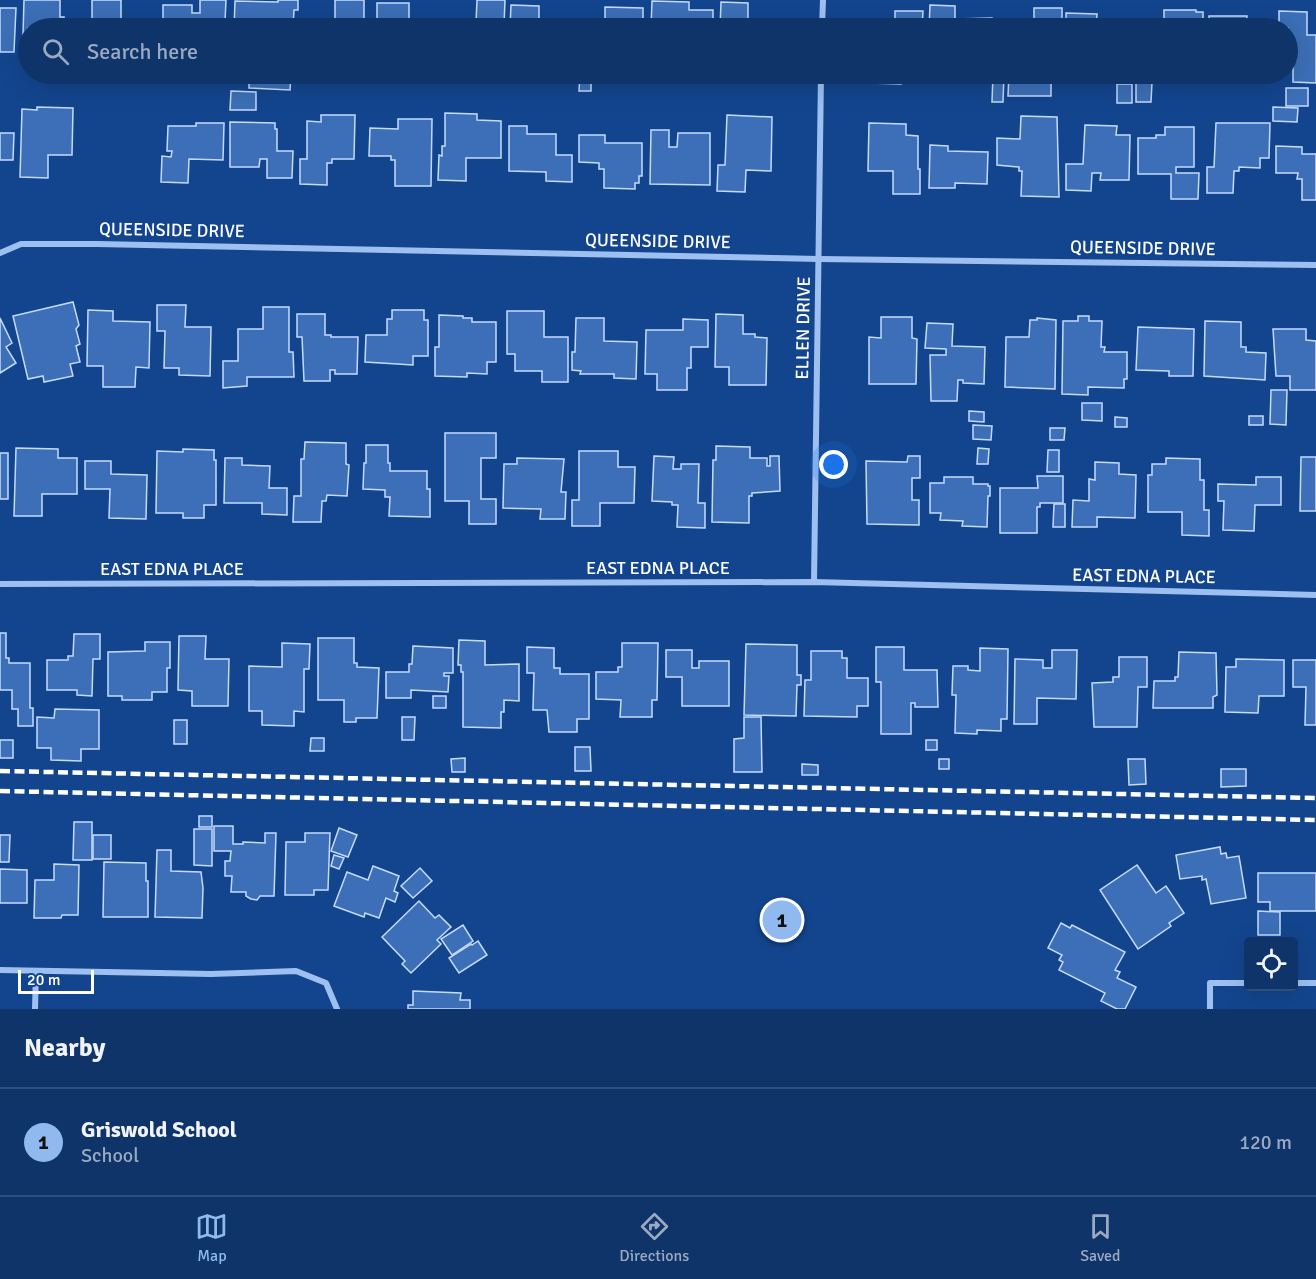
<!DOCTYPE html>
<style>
:root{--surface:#0e346a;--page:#1c3f72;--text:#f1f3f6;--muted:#9baac1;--line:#2e4f7e;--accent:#90b9f0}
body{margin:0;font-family:Signika,sans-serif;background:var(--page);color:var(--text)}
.controls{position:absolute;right:18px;bottom:18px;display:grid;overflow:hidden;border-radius:6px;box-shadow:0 6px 24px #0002}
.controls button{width:54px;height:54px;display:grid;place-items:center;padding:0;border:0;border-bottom:2px solid var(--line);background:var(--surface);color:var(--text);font:30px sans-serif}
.scale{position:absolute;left:18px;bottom:15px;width:76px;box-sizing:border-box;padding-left:6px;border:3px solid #fff;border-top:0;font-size:16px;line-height:21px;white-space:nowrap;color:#fff;-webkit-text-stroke:4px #13458e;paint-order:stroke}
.you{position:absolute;left:834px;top:465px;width:21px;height:21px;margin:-15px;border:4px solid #fff;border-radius:50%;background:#1a73e8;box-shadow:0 0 0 9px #1a73e833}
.badge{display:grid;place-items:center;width:39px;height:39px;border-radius:50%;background:var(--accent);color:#111;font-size:20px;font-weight:700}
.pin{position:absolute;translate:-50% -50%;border:3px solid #fff;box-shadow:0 2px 6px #0006}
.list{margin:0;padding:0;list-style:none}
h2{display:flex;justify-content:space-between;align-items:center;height:78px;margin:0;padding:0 24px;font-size:26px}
h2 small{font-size:20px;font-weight:400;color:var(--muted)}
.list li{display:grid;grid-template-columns:39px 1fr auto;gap:18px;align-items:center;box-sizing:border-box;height:108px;padding:0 24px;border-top:2px solid var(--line)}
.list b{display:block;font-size:22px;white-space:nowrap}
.list p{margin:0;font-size:20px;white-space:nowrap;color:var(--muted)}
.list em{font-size:20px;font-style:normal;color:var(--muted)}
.icon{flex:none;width:33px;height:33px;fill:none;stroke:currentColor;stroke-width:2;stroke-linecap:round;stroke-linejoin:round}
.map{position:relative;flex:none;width:1316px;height:1009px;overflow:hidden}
.search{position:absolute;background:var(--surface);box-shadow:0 6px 24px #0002;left:18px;right:18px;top:18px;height:66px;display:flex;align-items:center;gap:15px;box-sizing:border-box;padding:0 21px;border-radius:33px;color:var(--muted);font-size:22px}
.sheet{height:186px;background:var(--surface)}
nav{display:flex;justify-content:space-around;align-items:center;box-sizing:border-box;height:84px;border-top:2px solid var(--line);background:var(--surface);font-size:16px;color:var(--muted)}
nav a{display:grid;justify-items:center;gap:3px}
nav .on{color:var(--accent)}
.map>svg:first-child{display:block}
.building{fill:#3c6fb7;stroke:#c4dbfc;stroke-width:1.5}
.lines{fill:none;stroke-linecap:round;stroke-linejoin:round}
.minor{stroke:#9dc0f1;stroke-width:6}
.rail{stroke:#fff;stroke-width:4.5;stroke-dasharray:10 4.5;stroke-linecap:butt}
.labels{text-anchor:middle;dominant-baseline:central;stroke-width:4.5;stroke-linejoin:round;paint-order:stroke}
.street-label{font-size:18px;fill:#fff;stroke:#13458e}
</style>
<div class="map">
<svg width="1316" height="1009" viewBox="0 0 1316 1009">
<rect width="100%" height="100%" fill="#13458e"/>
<g class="building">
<path d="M 24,0 L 60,0 L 60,17 L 64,17 L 64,22 L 85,22 L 85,28 L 28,28 L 28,36 L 23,35 Z"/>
<path d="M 92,0 L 121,0 L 121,20 L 125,20 L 125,25 L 146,25 L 146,28 L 92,28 Z"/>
<path d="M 200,0 L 226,0 L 225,22 L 209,22 L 209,28 L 163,28 L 163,5 L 192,5 L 192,13 L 200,13 Z"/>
<path d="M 278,0 L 298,0 L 298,10 L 294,10 L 293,28 L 234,28 L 235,1 L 278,2 Z"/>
<path d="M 335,0 L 364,0 L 364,22 L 358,22 L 358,28 L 302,28 L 302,19 L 335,20 Z"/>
<path d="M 477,0 L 505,0 L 504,25 L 501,25 L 501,28 L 452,28 L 452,21 L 476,22 Z"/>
<path d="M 652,1 L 689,2 L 689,10 L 713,10 L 713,28 L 651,28 Z"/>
<path d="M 721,2 L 748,3 L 748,25 L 772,26 L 772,28 L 720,28 Z"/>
<path d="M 377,3 L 409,3 L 409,24 L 414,24 L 414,28 L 377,28 Z"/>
<path d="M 511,5 L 539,6 L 539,22 L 565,24 L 565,28 L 510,28 Z"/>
<path d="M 930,5 L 955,6 L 955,19 L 992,18 L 992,28 L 929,28 Z"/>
<path d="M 605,7 L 643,8 L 643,28 L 605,28 Z"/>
<path d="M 0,8 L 16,8 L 14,52 L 0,52 Z"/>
<rect x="1034" y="8" width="28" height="20"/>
<path d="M 1164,10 L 1196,10 L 1196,12 L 1203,12 L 1203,28 L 1164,28 Z"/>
<path d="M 895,11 L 923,11 L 922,28 L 895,28 Z"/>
<path d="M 1279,11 L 1307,12 L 1307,35 L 1316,35 L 1316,83 L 1293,82 L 1293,57 L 1288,57 L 1288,28 L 1279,28 Z"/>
<path d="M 1066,13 L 1097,14 L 1096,28 L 1066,28 Z"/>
<path d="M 1209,16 L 1247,16 L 1246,28 L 1209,28 Z"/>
<path d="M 580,74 L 642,74 L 639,80 L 591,79 L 591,91 L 579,91 Z"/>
<path d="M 719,74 L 772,74 L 767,74 L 767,79 L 751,79 L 751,74 Z"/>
<path d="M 868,74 L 914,74 L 914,75 L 901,74 L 901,84 L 868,83 Z"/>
<path d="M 993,74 L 1004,74 L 1003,102 L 992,102 Z"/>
<path d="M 1009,74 L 1047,74 L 1047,78 L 1051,78 L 1051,96 L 1008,96 Z"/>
<rect x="1076" y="74" width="16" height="3"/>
<path d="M 249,75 L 291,76 L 290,90 L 249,88 Z"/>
<path d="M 1136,81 L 1152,82 L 1151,102 L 1136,102 Z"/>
<rect x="1117" y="84" width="15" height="19"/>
<rect x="1286" y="88" width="22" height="18"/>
<path d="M 231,91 L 256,92 L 256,110 L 230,110 Z"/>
<path d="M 37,107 L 73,108 L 72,155 L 48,155 L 48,178 L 20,177 L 22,109 L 37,110 Z"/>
<path d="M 1273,107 L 1298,108 L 1297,122 L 1273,121 Z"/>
<path d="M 445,113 L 477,114 L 477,120 L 501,121 L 501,158 L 466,158 L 466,181 L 438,180 L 439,155 L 442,156 L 442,146 L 445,146 Z"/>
<path d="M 321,115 L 355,115 L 354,159 L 332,159 L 332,163 L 327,163 L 327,185 L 300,184 L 300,159 L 307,159 L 307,121 L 321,122 Z"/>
<path d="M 727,115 L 772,117 L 771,171 L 746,170 L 745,192 L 717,191 L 718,165 L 725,165 Z"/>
<path d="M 1021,116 L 1057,117 L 1059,197 L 1021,196 L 1022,171 L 1019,171 L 1019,167 L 997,165 L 997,138 L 1020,139 Z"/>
<path d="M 398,119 L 432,119 L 431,186 L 395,186 L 395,160 L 391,160 L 391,156 L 369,156 L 370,128 L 398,129 Z"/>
<path d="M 230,122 L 275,123 L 275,129 L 277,129 L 277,151 L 293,151 L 292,178 L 267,178 L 267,159 L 260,159 L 259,167 L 230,167 Z"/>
<path d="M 196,123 L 224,123 L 223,160 L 189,159 L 188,183 L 161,182 L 162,156 L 171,157 L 172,151 L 167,151 L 168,126 L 196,126 Z"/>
<path d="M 869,123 L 906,124 L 906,135 L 918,136 L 918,169 L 920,169 L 920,194 L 893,194 L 893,171 L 868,171 Z"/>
<path d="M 1216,123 L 1270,123 L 1269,158 L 1260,158 L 1260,168 L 1239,167 L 1239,171 L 1234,171 L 1233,193 L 1207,193 L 1207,167 L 1214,167 Z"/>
<path d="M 1085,125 L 1117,126 L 1116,135 L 1130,135 L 1129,180 L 1100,180 L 1101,173 L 1092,173 L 1091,191 L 1066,190 L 1066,164 L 1083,164 Z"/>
<path d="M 509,126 L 527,126 L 527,134 L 556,134 L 556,155 L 572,155 L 572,182 L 546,181 L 546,172 L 509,171 Z"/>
<path d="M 1165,127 L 1194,127 L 1194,167 L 1176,167 L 1176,173 L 1199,173 L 1198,199 L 1171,199 L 1171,174 L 1138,174 L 1138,138 L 1156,138 L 1156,135 L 1165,135 Z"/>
<path d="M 651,130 L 669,130 L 669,147 L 677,147 L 678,133 L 710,133 L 710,185 L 650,184 Z"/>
<path d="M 0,133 L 14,133 L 13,160 L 0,160 Z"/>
<path d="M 579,135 L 605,135 L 605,143 L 642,143 L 642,176 L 639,176 L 639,183 L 635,183 L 635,189 L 604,188 L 604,169 L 599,169 L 599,163 L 579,162 Z"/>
<path d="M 930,145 L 948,146 L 948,151 L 988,152 L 987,184 L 955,183 L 955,188 L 929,188 Z"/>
<path d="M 1276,146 L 1302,147 L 1302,154 L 1316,154 L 1316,200 L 1302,200 L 1302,179 L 1297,179 L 1298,173 L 1276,173 Z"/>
<path d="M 73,302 L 79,325 L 76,329 L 80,344 L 76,346 L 80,362 L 70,364 L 73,376 L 44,382 L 43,376 L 28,379 L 13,316 Z"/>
<path d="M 157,305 L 186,305 L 185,327 L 211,327 L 210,376 L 179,375 L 179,368 L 164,368 L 165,331 L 157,331 Z"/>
<path d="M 263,307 L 289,307 L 289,352 L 293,352 L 294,377 L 247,377 L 247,386 L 223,388 L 223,361 L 238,361 L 238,329 L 263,329 Z"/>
<path d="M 88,310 L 113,311 L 113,321 L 150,322 L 149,368 L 136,367 L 135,387 L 103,387 L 103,366 L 87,366 Z"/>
<path d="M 392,310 L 424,310 L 424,320 L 428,320 L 428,356 L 413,356 L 413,365 L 365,362 L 366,335 L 387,335 L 387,319 L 392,319 Z"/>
<path d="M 507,311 L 544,311 L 544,337 L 568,337 L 568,382 L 542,382 L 542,371 L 515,371 L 515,354 L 507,354 Z"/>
<path d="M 297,314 L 325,314 L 325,335 L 331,335 L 331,337 L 358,337 L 357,374 L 335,374 L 335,370 L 330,370 L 330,381 L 304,381 L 302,337 L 297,337 Z"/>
<path d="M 716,314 L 743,315 L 743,334 L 755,334 L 755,337 L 767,338 L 766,385 L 729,385 L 729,367 L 715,367 Z"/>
<path d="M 439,315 L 463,316 L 463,318 L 472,318 L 472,322 L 496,322 L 496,362 L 487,362 L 487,374 L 467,373 L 467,377 L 435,376 L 435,347 L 439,347 Z"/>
<path d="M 1078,316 L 1089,316 L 1089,321 L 1102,321 L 1101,347 L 1105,347 L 1104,352 L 1127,352 L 1127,379 L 1124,379 L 1124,388 L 1088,387 L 1088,395 L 1062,394 L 1063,321 L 1078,321 Z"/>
<path d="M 881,317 L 912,317 L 912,338 L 917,339 L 916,384 L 869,384 L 869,337 L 881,338 Z"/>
<path d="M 0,318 L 12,343 L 6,347 L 16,363 L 0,373 Z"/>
<path d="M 576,318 L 604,318 L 604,341 L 637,342 L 636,379 L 614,378 L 614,374 L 580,374 L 581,371 L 572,370 L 572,352 L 575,352 Z"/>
<path d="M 1037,318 L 1056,320 L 1055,389 L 1005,387 L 1006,337 L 1029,337 L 1030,320 L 1037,320 Z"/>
<path d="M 683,319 L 708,320 L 708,347 L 691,347 L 691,368 L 687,368 L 687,390 L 657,390 L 657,374 L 645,374 L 646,330 L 683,330 Z"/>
<path d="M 1205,321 L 1241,322 L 1241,347 L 1246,347 L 1246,352 L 1266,353 L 1265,380 L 1204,376 Z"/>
<path d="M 927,323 L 953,324 L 952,346 L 985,347 L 984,384 L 963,383 L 963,380 L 958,380 L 957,401 L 931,401 L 930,355 L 946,355 L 946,349 L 925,348 Z"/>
<path d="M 1138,327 L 1194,329 L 1193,376 L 1169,376 L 1169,371 L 1136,370 Z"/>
<path d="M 1273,329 L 1306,329 L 1306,340 L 1316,341 L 1316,390 L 1290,390 L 1290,376 L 1276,376 Z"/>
<path d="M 1271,390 L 1287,390 L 1286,425 L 1270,424 Z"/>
<path d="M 1082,403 L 1102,403 L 1102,421 L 1082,420 Z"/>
<path d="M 969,411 L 984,412 L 984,422 L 969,421 Z"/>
<rect x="1249" y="416" width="14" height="9"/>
<path d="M 1115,417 L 1127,418 L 1127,427 L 1115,427 Z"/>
<path d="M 973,425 L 992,426 L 991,440 L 973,439 Z"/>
<path d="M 1050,428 L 1065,428 L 1064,440 L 1050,440 Z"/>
<path d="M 445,433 L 496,433 L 496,458 L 481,458 L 481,499 L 496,499 L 496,524 L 469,524 L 469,501 L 445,501 Z"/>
<path d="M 305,442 L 346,443 L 346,464 L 349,465 L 347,496 L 327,495 L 326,501 L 322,501 L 321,522 L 293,522 L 294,496 L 301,496 L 301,459 L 304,459 Z"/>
<path d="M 366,445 L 388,445 L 388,463 L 390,463 L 390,471 L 427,471 L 427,489 L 430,489 L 430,517 L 389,516 L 390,497 L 385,497 L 385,490 L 363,489 L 364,463 L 366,463 Z"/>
<path d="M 716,446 L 750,447 L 750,458 L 767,458 L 767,466 L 770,466 L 770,456 L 779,456 L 780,491 L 752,493 L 752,496 L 749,496 L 749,523 L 712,522 L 713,460 L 716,460 Z"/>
<path d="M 16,448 L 58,449 L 58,458 L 77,458 L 77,494 L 42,494 L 42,516 L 14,516 Z"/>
<path d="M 978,448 L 989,449 L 988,464 L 977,464 Z"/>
<path d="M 183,449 L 214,450 L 214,460 L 216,460 L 216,505 L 204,505 L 204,518 L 183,518 L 183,513 L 156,513 L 157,451 L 183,452 Z"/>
<path d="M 1048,450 L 1059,450 L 1059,472 L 1047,472 Z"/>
<path d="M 579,451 L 618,451 L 618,467 L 635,467 L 634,503 L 600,503 L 600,526 L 572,526 L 572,500 L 579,500 Z"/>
<rect x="0" y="453" width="8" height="46"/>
<path d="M 654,456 L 674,457 L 673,469 L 681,469 L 681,464 L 699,464 L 698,503 L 705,503 L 705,528 L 677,527 L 678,505 L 672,505 L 672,502 L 652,501 Z"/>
<path d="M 908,456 L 920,456 L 920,478 L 912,478 L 912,500 L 919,500 L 919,525 L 867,524 L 866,461 L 907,462 Z"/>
<path d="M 1301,457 L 1316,457 L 1316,511 L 1300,511 Z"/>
<path d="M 225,458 L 242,458 L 242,465 L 270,466 L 269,488 L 287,488 L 287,515 L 262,514 L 262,503 L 224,503 Z"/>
<path d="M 517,458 L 564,459 L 561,492 L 566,492 L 565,519 L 540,519 L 541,509 L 503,508 L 504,464 L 517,464 Z"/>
<path d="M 1166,458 L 1200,459 L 1200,480 L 1204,480 L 1204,510 L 1209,510 L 1209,536 L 1182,535 L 1182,512 L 1148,512 L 1148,475 L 1152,475 L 1152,464 L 1166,464 Z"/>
<path d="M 85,461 L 111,461 L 111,474 L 147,475 L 146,519 L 109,518 L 110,489 L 85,489 Z"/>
<path d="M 1095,462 L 1119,463 L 1119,474 L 1136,475 L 1135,518 L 1097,517 L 1097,527 L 1072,527 L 1073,500 L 1089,501 L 1089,479 L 1095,480 Z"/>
<path d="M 1037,476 L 1063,476 L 1063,503 L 1040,503 L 1040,507 L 1037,507 L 1037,533 L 1000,533 L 1000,488 L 1038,488 Z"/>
<path d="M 944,477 L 973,477 L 973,484 L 988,484 L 988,486 L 990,486 L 990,496 L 988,496 L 987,527 L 962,526 L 963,521 L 940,520 L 941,513 L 930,513 L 930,483 L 944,483 Z"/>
<path d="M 1256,477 L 1281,477 L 1281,505 L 1255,505 L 1254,531 L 1223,530 L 1224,501 L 1218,501 L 1218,484 L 1256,485 Z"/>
<path d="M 1054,504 L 1065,504 L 1065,527 L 1053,527 Z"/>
<path d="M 0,633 L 6,633 L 6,658 L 9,658 L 9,663 L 30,663 L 30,708 L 33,708 L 33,726 L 18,726 L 18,709 L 12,709 L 12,690 L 0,690 Z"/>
<path d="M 74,634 L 100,634 L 100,659 L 93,659 L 92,696 L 77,695 L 77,690 L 47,690 L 47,660 L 68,660 L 68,656 L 73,656 Z"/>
<path d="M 179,636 L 206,636 L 205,659 L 229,659 L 228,706 L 192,706 L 192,691 L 178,690 Z"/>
<path d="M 318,638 L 354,638 L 354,663 L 357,663 L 357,667 L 379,668 L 377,718 L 356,718 L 356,722 L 344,722 L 344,700 L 318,700 Z"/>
<path d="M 459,640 L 485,641 L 485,665 L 519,664 L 519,701 L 504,700 L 504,712 L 501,712 L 501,728 L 463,727 L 463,672 L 461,672 L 461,665 L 458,665 Z"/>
<path d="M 145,642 L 170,642 L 170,668 L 167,668 L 167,692 L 152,692 L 152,700 L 122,700 L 122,696 L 108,696 L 108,652 L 145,651 Z"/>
<path d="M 282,643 L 310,644 L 309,669 L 304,669 L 304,712 L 294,711 L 294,726 L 262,725 L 262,711 L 249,711 L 249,666 L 282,667 Z"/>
<path d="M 622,643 L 658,643 L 657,700 L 652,700 L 652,717 L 620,717 L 621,700 L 596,699 L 596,672 L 618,672 L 618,667 L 622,667 Z"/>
<path d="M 746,644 L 797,645 L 797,675 L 801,675 L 801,685 L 797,685 L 796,716 L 744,715 Z"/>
<path d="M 413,646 L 453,648 L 453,673 L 444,673 L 444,676 L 449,676 L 448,692 L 411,690 L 411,698 L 386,698 L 386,672 L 409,672 L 409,664 L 412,664 Z"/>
<path d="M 527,647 L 554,648 L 554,668 L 560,668 L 560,674 L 589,674 L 589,719 L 577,719 L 577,732 L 549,732 L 547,710 L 533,710 L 534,673 L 527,673 Z"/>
<path d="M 876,647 L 904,647 L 904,670 L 937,670 L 938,707 L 915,707 L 915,703 L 911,703 L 911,734 L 881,734 L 881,682 L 876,682 Z"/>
<path d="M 980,648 L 1008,649 L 1007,719 L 1001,719 L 1001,731 L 977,730 L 977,734 L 955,733 L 956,695 L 952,695 L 953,666 L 968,666 L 968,670 L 980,671 Z"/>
<path d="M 666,650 L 692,650 L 692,668 L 699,668 L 699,661 L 729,661 L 729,706 L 682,706 L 682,677 L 666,677 Z"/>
<path d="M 1052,650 L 1077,650 L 1076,699 L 1037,698 L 1037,724 L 1014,724 L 1015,659 L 1043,660 L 1043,668 L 1052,668 Z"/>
<path d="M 811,651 L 842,651 L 842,658 L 847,658 L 847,678 L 868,678 L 868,706 L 857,706 L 857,717 L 804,716 L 805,680 L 811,680 Z"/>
<path d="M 1179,652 L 1216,653 L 1217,695 L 1213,697 L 1213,708 L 1153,708 L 1154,681 L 1175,681 L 1175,677 L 1178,677 Z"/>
<path d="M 1119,657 L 1147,657 L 1147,687 L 1138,687 L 1137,727 L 1094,727 L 1092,683 L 1113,682 L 1113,677 L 1119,677 Z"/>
<path d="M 1236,659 L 1284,660 L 1284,696 L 1259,696 L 1258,713 L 1225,712 L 1226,667 L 1236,667 Z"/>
<path d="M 1293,660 L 1316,660 L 1316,725 L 1305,725 L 1306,687 L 1293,687 Z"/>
<rect x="433" y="696" width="13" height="12"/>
<path d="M 55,709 L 99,710 L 99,749 L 81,749 L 81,761 L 51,760 L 51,748 L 37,748 L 37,717 L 54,718 Z"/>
<path d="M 402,717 L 415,717 L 414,740 L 402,740 Z"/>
<path d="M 744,717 L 761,717 L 762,772 L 734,772 L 734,739 L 744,738 Z"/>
<rect x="174" y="720" width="13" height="24"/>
<path d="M 311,738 L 324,738 L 324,751 L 310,751 Z"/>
<rect x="0" y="740" width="13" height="18"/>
<rect x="926" y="740" width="11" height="10"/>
<path d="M 575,747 L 590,747 L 591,771 L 575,771 Z"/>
<path d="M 465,758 L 465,772 L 452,772 L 451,759 Z"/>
<rect x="939" y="759" width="10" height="10"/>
<path d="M 1128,759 L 1145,759 L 1146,784 L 1129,785 Z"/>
<path d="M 802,764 L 818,765 L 818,775 L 802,775 Z"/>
<path d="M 1221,769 L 1246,769 L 1246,786 L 1221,787 Z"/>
<rect x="199" y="816" width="13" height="11"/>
<path d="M 74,822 L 92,822 L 92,860 L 73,860 Z"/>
<path d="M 214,826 L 233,826 L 233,844 L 243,844 L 243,842 L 265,843 L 265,833 L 276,833 L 274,896 L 260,896 L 257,900 L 251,899 L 246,896 L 246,892 L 231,892 L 232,876 L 225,876 L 225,861 L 230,861 L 231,851 L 214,851 Z"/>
<path d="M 339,828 L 357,835 L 348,857 L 331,851 Z"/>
<path d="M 194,829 L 212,829 L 212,866 L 194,865 Z"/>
<path d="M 305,833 L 330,833 L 328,890 L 314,890 L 314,895 L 285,895 L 286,842 L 305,842 Z"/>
<path d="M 0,835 L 10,835 L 9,862 L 0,862 Z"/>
<rect x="93" y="835" width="18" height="24"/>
<path d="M 1220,847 L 1221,854 L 1226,853 L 1227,858 L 1239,856 L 1246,898 L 1211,904 L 1206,879 L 1202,880 L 1202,876 L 1180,879 L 1176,855 Z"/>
<path d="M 157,850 L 171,850 L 171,871 L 201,872 L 203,888 L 202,918 L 155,917 Z"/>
<path d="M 334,855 L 344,858 L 339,869 L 331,866 Z"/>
<path d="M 104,862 L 146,863 L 146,881 L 148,881 L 148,917 L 103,917 Z"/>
<path d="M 54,864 L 79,865 L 78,915 L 62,915 L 61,918 L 34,918 L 35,880 L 54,880 Z"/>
<path d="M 1137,865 L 1156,893 L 1166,886 L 1184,913 L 1169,923 L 1171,926 L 1138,949 L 1100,890 Z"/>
<path d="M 373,866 L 399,876 L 394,891 L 398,893 L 395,902 L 386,898 L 379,918 L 365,913 L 364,917 L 334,906 L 347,872 L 368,880 Z"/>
<path d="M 420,868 L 432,881 L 413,898 L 401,886 Z"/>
<path d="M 0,869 L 27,870 L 27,903 L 0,903 Z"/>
<path d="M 1258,873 L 1316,873 L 1316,911 L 1270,911 L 1270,902 L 1258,902 Z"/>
<path d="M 419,901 L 435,918 L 439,915 L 451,927 L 437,940 L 441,944 L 411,973 L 402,964 L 405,961 L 382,937 Z"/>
<path d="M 1258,911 L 1280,912 L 1280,935 L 1258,935 Z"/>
<path d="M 1061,923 L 1070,928 L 1072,925 L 1125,952 L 1115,970 L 1120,972 L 1117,978 L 1136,987 L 1125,1009 L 1117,1009 L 1101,1001 L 1105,993 L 1059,970 L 1063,962 L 1059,960 L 1062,955 L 1048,948 Z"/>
<path d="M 463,925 L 473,941 L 452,955 L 441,939 Z"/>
<path d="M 478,941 L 487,955 L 459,973 L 449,958 L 471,944 L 472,945 Z"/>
<path d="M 413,991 L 461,993 L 460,1000 L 470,1000 L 470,1009 L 408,1009 L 408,1005 L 413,1005 Z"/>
</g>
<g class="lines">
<g class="minor">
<path d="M 822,28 L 823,0"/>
<path d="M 0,253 L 21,244 L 97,244 L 819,259 L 1316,265"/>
<path d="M 814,582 L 821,74"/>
<path d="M 0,584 L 814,582 L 1316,595"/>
<path d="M 0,970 L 211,974 L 296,971 L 326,983 L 337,1009"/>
<path d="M 1294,983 L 1316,983"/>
<path d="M 35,1009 L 36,971"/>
<path d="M 1210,1009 L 1210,983 L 1248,983"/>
</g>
<g class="rail">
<path d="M 0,771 L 1316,798"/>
<path d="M 0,791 L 1316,820"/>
</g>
</g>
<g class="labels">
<g class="street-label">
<text transform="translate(172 230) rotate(1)">QUEENSIDE DRIVE</text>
<text transform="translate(658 241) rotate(1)">QUEENSIDE DRIVE</text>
<text transform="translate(1143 248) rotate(1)">QUEENSIDE DRIVE</text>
<text transform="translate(803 328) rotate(-89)">ELLEN DRIVE</text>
<text x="658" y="568">EAST EDNA PLACE</text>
<text x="172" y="569">EAST EDNA PLACE</text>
<text transform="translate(1144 576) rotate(1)">EAST EDNA PLACE</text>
</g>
</g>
</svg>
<div class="controls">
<button><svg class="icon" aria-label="locate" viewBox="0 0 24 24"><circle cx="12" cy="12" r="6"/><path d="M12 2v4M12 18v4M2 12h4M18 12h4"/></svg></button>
</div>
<div class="scale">20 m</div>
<div class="you"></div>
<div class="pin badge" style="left:782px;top:920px">1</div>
<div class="search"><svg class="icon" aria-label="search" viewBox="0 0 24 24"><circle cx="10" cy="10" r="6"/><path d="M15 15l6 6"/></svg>Search here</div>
</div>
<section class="sheet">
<h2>Nearby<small></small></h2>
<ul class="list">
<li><span class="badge">1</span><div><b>Griswold School</b><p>School</p></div><em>120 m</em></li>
</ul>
</section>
<nav>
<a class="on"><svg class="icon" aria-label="map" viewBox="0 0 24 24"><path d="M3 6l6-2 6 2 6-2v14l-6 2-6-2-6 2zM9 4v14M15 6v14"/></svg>Map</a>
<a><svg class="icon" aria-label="directions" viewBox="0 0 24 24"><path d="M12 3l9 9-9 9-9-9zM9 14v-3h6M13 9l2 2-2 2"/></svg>Directions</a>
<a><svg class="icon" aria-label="saved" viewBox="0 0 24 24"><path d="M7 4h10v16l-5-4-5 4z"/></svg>Saved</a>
</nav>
